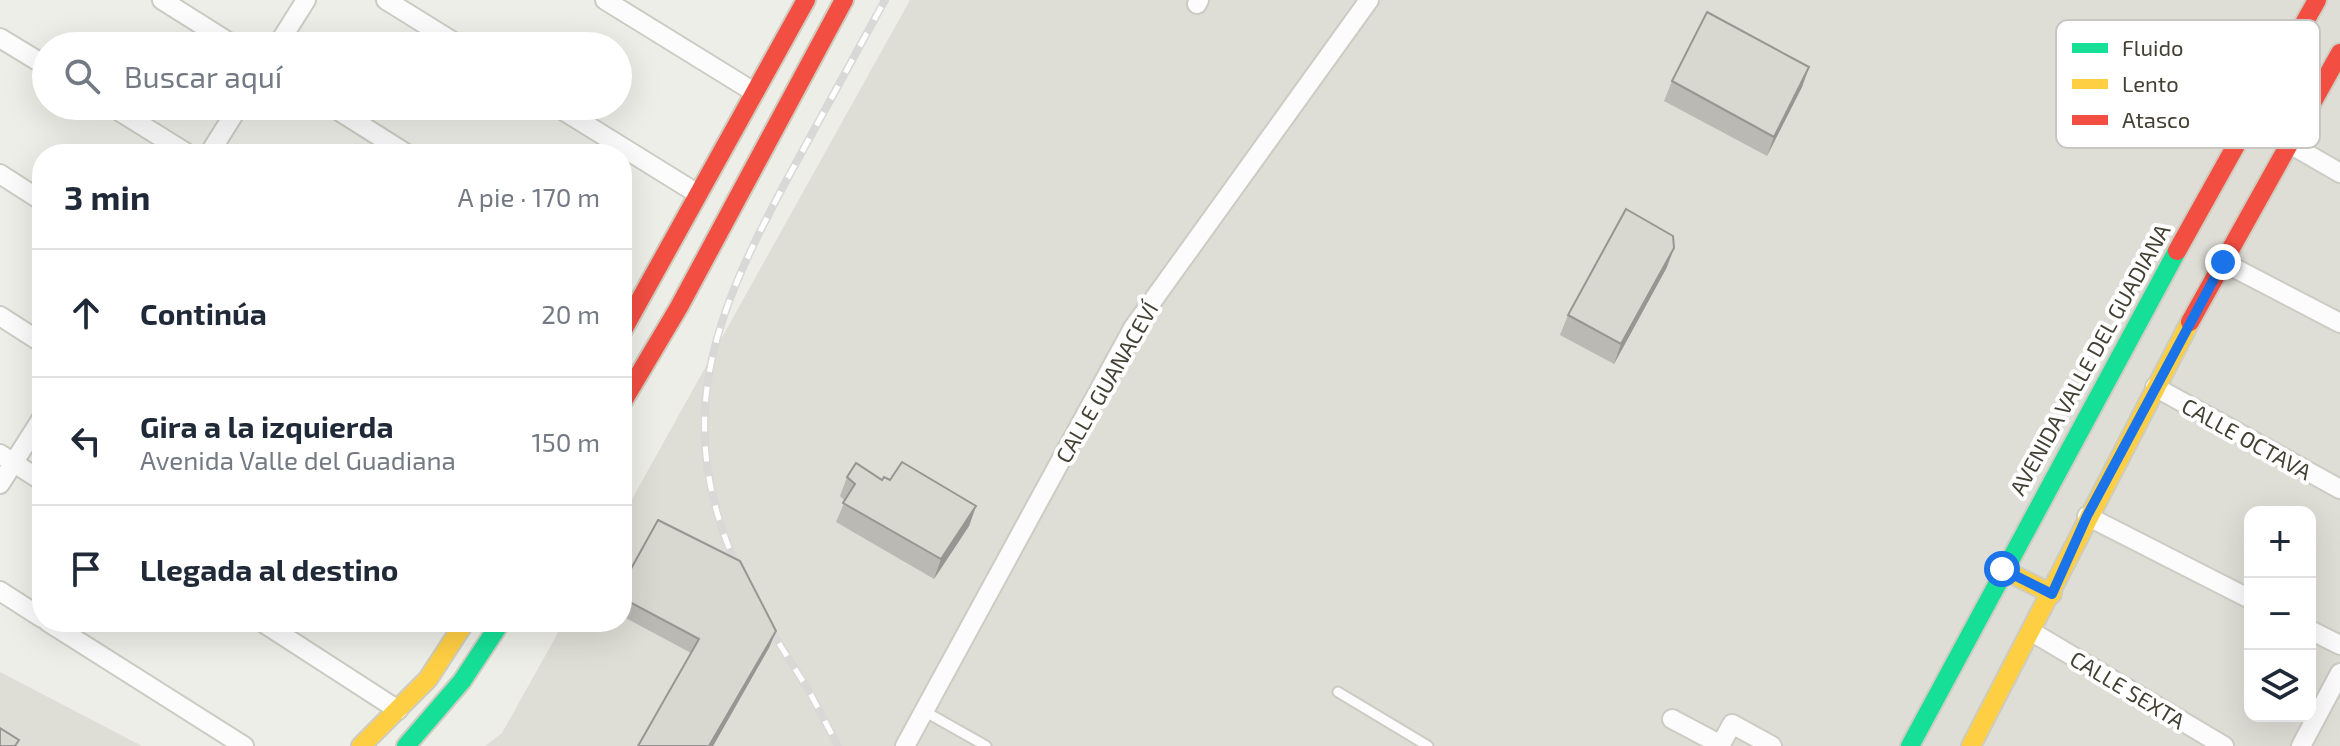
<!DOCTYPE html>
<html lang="es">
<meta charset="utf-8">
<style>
:root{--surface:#fff;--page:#f6f6f7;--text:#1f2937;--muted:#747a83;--line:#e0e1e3}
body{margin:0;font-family:"Exo 2",sans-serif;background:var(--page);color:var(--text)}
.controls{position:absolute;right:24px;bottom:24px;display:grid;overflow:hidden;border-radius:16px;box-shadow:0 8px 32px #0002}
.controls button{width:72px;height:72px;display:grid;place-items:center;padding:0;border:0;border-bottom:2px solid var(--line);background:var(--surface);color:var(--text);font:40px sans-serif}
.stop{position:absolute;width:24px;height:24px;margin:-18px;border:6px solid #1a73e8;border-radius:50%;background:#fff}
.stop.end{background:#1a73e8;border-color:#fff;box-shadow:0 2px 8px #0008}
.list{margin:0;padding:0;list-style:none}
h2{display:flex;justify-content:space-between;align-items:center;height:104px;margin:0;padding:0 32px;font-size:34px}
h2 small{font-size:26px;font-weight:400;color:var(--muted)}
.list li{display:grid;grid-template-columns:52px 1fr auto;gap:24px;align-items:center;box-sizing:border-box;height:128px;padding:0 32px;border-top:2px solid var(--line)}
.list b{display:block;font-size:30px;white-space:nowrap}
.list p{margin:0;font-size:26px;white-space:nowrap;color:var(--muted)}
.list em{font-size:26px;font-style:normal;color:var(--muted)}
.icon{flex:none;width:44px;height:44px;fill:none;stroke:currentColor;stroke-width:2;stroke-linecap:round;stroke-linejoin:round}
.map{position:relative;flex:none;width:2340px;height:746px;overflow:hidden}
.search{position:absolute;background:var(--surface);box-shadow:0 8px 32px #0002;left:32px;top:32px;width:600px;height:88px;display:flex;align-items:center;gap:20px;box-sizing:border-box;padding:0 28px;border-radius:44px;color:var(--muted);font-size:30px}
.panel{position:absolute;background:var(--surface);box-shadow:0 8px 32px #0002;left:32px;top:144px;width:600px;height:488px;border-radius:32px}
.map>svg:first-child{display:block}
.industrial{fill:#deddd6;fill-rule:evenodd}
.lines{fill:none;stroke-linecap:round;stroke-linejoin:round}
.lane-casing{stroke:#ccccc5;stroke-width:13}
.street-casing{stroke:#ccccc5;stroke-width:22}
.fast-casing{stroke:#ceccbf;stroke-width:22}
.slow-casing{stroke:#ceccbf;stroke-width:22}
.jam-casing{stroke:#ceccbf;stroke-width:22}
.lane{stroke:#fcfcfc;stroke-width:9}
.street{stroke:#fcfcfc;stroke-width:18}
.fast{stroke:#16e098;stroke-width:18}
.slow{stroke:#ffcf43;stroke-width:18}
.jam{stroke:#f24e42;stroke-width:18}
.rail-casing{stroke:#d8d8d7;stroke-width:8}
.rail{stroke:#fff;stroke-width:5;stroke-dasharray:15;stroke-linecap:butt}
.wall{fill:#bab9b3}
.shaded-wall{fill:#979692}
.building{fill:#d8d7d0;stroke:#979692;stroke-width:2}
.route{stroke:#1a73e8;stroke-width:10}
.labels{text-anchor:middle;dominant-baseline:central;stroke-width:8;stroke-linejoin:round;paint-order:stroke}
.street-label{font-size:22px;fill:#444134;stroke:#fff}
.key{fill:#fff;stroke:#c7c6c2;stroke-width:2}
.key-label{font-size:22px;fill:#444134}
</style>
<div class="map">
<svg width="2340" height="746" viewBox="0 0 2340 746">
<rect width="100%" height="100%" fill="#eeeee8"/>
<g class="industrial">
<path d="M 910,0 L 2340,0 L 2340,746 L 485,746 L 502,733 L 564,622 L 622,622 L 622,517 ZM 2250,512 L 2310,512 L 2310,716 L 2250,716 Z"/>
<path d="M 0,672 L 142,746 L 0,746 Z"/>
</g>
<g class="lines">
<g class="lane-casing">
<g id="lane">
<path d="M 1338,692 L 1428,746"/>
<path d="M 924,711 L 986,746"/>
</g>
</g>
<g class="street-casing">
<g id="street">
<path d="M 162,0 L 235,46"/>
<path d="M 386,0 L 460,46"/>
<path d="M 605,0 L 754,92"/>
<path d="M 1197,4 L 1199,0"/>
<path d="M 0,38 L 46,66"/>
<path d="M 277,46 L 306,0"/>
<path d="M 111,106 L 188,154"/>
<path d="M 331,106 L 407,154"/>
<path d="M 556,106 L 698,194"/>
<path d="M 2288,143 L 2340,173"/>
<path d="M 209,154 L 239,106"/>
<path d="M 0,174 L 42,201"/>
<path d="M 2223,262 L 2340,323"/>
<path d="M 0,316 L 42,343"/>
<path d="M 2155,387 L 2340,489"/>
<path d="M 0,454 L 42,481"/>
<path d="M 0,484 L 42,418"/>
<path d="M 2087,516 L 2250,599"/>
<path d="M 0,591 L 42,618"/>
<path d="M 48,622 L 244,746"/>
<path d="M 262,622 L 398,710"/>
<path d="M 2310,630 L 2340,645"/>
<path d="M 2032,632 L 2224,746"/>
<path d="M 1672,719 L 1721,745"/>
<path d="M 905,746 L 1133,328 L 1369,0"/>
<path d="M 1720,746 L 1732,724 L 1772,746"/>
<path d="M 2301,746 L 2340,673"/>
</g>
</g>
<g class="fast-casing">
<g id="fast">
<path d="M 406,746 L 462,681 L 501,622"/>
<path d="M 1910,746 L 2177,251"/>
</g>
</g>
<g class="slow-casing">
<g id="slow">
<path d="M 2002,569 L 2052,594"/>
<path d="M 361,746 L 428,679 L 465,622"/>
<path d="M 1971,746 L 2190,322"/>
</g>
</g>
<g class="jam-casing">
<g id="jam">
<path d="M 2177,251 L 2317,0"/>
<path d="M 2190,322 L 2340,53"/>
<path d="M 622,332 L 806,0"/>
<path d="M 622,403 L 679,307 L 844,0"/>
</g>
</g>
<use href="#lane" class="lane"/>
<use href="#street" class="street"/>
<use href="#fast" class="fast"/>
<use href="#slow" class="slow"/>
<use href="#jam" class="jam"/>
<g class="rail-casing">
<g id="rail">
<path d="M 741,576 C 668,419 715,313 791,172 C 822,115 854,57 885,0"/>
<path d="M 763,618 L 809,691 L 838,746"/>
</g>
</g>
<use href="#rail" class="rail"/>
</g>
<g class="wall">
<path d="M 1809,67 L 1802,87 L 1767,156 L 1664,101 L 1672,81 Z"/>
<path d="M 1667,267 L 1614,364 L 1560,335 L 1568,315 Z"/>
<path d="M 847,477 L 890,480 L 976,506 L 969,526 L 934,579 L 836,522 L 845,501 L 840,496 Z"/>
<path d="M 622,585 L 770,646 L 713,746 L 638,746 L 691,653 L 622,616 Z"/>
</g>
<g class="shaded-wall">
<path d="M 1809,67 L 1802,87 L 1767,156 L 1774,137 Z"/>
<path d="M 1674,248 L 1667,267 L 1614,364 L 1621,344 Z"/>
<path d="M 976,506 L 969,526 L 934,579 L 941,559 Z"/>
<path d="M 776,631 L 770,646 L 713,746 L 709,746 Z"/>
</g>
<g class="building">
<path d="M 1707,12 L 1809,67 L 1774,137 L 1672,81 Z"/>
<path d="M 1626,209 L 1673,236 L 1674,248 L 1621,344 L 1568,315 Z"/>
<path d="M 902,462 L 976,506 L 941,559 L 843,503 L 855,484 L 847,477 L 856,463 L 882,480 L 884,477 L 890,480 Z"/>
<path d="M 658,520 L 740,561 L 776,631 L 709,746 L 638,746 L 699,639 L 622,598 L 622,585 Z"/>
<path d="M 0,728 L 19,740 L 15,746 L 0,746 Z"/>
</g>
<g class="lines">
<path class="route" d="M 2002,569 L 2052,594 L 2087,516 L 2223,262"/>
</g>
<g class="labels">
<g class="street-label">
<text transform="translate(2089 359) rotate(-61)">AVENIDA VALLE DEL GUADIANA</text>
<text transform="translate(1106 382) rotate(-60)">CALLE GUANACEVÍ</text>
<text transform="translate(2247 438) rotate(29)">CALLE OCTAVA</text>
<text transform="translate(2128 689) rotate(31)">CALLE SEXTA</text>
</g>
</g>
<rect x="2056" y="20" width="264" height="128" rx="12" class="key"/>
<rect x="2072" y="43" width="36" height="10" fill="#16e098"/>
<rect x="2072" y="79" width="36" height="10" fill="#ffcf43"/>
<rect x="2072" y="115" width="36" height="10" fill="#f24e42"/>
<g class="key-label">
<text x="2122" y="56">Fluido</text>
<text x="2122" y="92">Lento</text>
<text x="2122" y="128">Atasco</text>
</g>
</svg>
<div class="controls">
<button>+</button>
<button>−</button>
<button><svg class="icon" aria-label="layers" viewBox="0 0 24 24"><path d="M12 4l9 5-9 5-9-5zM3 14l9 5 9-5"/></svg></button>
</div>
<div class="stop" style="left:2002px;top:569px"></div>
<div class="stop end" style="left:2223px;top:262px"></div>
<div class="search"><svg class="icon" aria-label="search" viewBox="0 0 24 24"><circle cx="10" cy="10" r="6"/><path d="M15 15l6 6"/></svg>Buscar aquí</div>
<section class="panel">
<h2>3 min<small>A pie · 170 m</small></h2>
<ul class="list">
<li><svg class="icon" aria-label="ahead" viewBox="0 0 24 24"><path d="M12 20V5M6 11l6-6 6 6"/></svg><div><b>Continúa</b></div><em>20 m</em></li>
<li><svg class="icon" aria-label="left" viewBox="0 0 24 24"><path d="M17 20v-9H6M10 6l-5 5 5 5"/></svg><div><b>Gira a la izquierda</b><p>Avenida Valle del Guadiana</p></div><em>150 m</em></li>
<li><svg class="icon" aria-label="arrive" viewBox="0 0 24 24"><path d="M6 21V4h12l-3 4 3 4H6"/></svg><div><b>Llegada al destino</b></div></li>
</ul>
</section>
</div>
